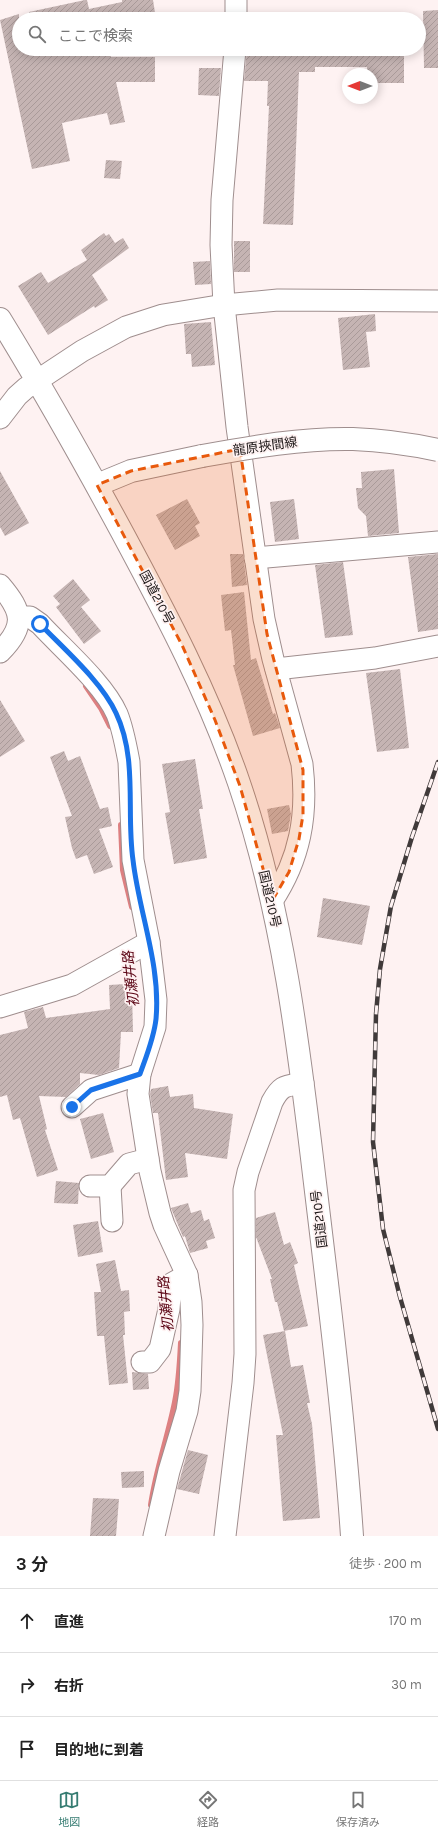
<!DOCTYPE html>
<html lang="ja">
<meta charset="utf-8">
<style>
:root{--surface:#fff;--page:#f6f6f6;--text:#222;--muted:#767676;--line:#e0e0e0;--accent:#367c72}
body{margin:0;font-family:Karla,"Noto Sans JP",sans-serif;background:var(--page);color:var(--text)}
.compass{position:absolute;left:342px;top:68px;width:36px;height:36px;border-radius:50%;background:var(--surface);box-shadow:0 2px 10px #0003;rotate:270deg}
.stop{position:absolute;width:12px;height:12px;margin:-9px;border:3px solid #1a73e8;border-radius:50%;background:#fff}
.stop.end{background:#1a73e8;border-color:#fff;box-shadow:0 1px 4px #0008}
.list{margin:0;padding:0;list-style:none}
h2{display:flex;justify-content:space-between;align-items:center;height:52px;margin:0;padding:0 16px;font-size:17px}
h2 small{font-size:13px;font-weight:400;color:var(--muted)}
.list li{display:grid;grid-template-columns:26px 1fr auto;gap:12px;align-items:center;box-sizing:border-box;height:64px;padding:0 16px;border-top:1px solid var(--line)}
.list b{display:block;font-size:15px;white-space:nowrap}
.list em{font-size:13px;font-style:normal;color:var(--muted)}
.icon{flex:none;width:22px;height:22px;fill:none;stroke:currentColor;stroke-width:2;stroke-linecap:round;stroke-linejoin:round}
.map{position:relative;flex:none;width:438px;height:1536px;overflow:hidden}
.search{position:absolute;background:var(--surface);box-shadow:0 2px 10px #0003;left:12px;right:12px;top:12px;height:44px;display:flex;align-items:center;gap:10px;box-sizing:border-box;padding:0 14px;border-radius:22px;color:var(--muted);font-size:15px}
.sheet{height:244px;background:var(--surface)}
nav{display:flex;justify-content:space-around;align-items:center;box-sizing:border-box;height:56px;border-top:1px solid var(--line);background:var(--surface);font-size:11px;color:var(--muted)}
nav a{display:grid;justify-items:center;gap:2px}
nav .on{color:var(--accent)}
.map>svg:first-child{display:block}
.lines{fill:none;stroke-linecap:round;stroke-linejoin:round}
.stream{stroke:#dd8081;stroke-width:6}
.building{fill:url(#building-hatch)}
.minor-casing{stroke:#9f8e8e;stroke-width:23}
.major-casing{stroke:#9f8e8e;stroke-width:24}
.highway-casing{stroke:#9f8e8e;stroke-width:24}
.minor{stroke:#fff;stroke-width:21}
.major{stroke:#fff;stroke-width:22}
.highway{stroke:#fff;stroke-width:22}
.rail-casing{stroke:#403a3a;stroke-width:4.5}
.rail{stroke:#fef2f2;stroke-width:3;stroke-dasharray:9;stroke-linecap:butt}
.major-bridge-casing{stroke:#9f8e8e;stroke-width:24;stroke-linecap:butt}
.major-bridge{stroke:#fff;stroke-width:22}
.route{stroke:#1a73e8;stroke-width:5}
.marked{fill:#e8590c;fill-opacity:0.2;stroke:#e8590c;stroke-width:3;stroke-dasharray:8 5;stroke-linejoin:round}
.labels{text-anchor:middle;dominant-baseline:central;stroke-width:3.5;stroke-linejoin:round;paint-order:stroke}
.street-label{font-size:13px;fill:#1d1717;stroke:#fef2f2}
.water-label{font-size:14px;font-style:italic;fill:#5a0313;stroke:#fef2f2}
</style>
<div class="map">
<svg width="438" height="1536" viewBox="0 0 438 1536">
<defs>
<pattern id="building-hatch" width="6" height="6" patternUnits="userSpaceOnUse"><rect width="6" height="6" fill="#c5b4b3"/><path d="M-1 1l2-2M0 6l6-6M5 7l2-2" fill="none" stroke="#a99a99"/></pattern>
</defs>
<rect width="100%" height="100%" fill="#fef2f2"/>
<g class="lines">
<g class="stream">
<path d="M 86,686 L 101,708 L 110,726"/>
<path d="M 121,825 L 123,870 L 132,907"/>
<path d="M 151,1505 C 156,1470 168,1437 175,1402 C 179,1383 180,1363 181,1343"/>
</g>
</g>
<g class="building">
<path d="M 85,0 L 87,0 L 89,9 L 122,2 L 122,0 L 153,0 L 156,19 L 29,19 L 29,12 Z"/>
<path d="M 438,10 L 438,68 L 424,68 L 423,11 Z"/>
<path d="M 19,14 L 19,49 L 109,49 L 111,57 L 155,57 L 155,82 L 116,82 L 125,122 L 110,125 L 107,113 L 62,123 L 70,161 L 32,169 L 0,20 Z"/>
<path d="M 247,49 L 392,49 L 392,51 L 404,51 L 404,83 L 372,83 L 372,74 L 367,74 L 367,67 L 315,67 L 315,72 L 299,72 L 293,225 L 263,224 L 269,106 L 267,106 L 268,81 L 244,81 Z"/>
<path d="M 199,68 L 221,68 L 219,96 L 198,95 Z"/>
<path d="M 106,160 L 122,161 L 120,179 L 104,178 Z"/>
<path d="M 104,233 L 106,236 L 109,234 L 115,243 L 123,238 L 129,248 L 92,275 L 108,300 L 95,308 L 94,306 L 48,335 L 18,286 L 41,272 L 48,283 L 87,260 L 81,250 Z"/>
<rect x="234" y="241" width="16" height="31"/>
<path d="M 210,261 L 211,284 L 195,285 L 193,262 Z"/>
<path d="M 375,314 L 376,331 L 366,332 L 370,367 L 343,370 L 338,318 Z"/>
<path d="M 211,322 L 215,365 L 192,367 L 191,354 L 186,354 L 184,324 Z"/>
<path d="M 394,469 L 399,533 L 368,536 L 366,516 L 358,508 L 356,488 L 362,488 L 361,472 Z"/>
<path d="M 0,471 L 29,523 L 5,536 L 0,527 Z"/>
<path d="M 187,499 L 200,523 L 195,526 L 200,536 L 175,550 L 156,515 Z"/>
<path d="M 294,499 L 299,539 L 275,542 L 270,502 Z"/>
<path d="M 230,554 L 243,554 L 247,585 L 232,587 Z"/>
<path d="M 438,554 L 438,629 L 418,632 L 408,557 Z"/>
<path d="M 343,562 L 353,635 L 325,638 L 315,565 Z"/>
<path d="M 73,579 L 90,600 L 81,607 L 101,631 L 84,644 L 56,607 L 60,604 L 53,596 Z"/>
<path d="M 244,592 L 251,660 L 256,658 L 273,714 L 275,713 L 280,728 L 253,736 L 233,665 L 235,665 L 231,630 L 225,631 L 221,595 Z"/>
<path d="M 400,669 L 409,748 L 377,752 L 366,673 Z"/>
<path d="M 0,700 L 25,741 L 0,757 Z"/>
<path d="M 64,751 L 68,761 L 80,756 L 100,809 L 108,807 L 112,826 L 99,829 L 113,867 L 94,874 L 87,855 L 76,859 L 72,848 L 65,817 L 72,816 L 50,757 Z"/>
<path d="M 195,759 L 203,809 L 199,809 L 207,858 L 174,864 L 165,813 L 170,812 L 162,764 Z"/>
<path d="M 289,805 L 291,814 L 288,831 L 272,834 L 267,809 Z"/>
<path d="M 323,898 L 370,906 L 362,945 L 317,937 Z"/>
<path d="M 126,984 L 126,993 L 132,992 L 133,1032 L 121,1032 L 119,1068 L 99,1075 L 80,1073 L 80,1084 L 66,1097 L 39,1096 L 47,1129 L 45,1130 L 58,1170 L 37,1177 L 20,1118 L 13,1120 L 7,1095 L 0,1097 L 0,1035 L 28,1028 L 24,1012 L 43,1007 L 46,1018 L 110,1009 L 109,985 Z"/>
<path d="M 168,1086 L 170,1097 L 193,1094 L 194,1108 L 233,1114 L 227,1159 L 185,1153 L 188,1177 L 166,1180 L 158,1113 L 153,1113 L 150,1094 L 151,1089 Z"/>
<path d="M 103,1113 L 114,1152 L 91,1159 L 80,1119 Z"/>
<path d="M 56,1181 L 79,1183 L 78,1204 L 54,1203 Z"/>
<path d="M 188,1203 L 191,1213 L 201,1210 L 204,1221 L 209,1219 L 215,1238 L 206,1241 L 208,1248 L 190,1253 L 185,1236 L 183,1237 L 171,1208 Z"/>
<path d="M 275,1212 L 284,1245 L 290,1242 L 298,1263 L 294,1265 L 308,1326 L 284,1331 L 277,1302 L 275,1302 L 270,1279 L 272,1279 L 256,1237 L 256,1218 Z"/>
<path d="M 98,1221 L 103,1252 L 78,1257 L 73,1225 Z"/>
<path d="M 115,1260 L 121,1291 L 129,1290 L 130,1311 L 124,1312 L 125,1335 L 123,1335 L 128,1383 L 109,1385 L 104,1336 L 97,1336 L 94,1292 L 101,1292 L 96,1264 Z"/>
<path d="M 285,1331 L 291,1367 L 303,1365 L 310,1403 L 307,1403 L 312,1424 L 320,1518 L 283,1521 L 276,1435 L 283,1435 L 263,1335 Z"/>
<path d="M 132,1372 L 148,1374 L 149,1389 L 133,1390 Z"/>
<path d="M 188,1450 L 208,1455 L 199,1494 L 177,1489 Z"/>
<path d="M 144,1471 L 144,1487 L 122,1488 L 121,1472 Z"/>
<path d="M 93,1498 L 119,1499 L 116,1536 L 90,1536 Z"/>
</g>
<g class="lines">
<g class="minor-casing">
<g id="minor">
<path d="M 236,19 L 236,0"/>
<path d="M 235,49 L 222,200 L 221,245 L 224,305 L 237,427 L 264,619 L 273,659 L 302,764 C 308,815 300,859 272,901"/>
<path d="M 0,418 L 17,396 L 26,388 L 82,351 L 126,327 L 163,315 L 224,305 L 278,300 L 438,301"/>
<path d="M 255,558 L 438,542"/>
<path d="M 0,585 C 23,612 26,626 0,652"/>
<path d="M 19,617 L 30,617 L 40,624 C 63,649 104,684 117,714 C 123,729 126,746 129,762 L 133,860 L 149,942 L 156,1000 L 155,1027 L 140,1074 L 138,1094 L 150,1171 L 160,1213 L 164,1225 L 187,1275 L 191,1302 L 192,1325 L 190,1391 L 187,1411 L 169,1471 L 154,1536"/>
<path d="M 276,669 L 375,658 L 438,646"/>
<path d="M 0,1007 L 72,985 L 149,942"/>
<path d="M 72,1107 L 91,1090 L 140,1074"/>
<path d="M 90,1186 L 110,1186 L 129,1164 L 148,1159"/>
<path d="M 110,1186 L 112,1221"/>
<path d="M 142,1362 L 150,1362 L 160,1349 L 169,1309 L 171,1284 L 187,1275"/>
<path d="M 225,1536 L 243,1383 L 245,1354 L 244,1190 L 248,1172 L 272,1102 C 281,1085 285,1086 303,1083"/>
</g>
</g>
<g class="major-casing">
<path id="major" d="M 97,485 L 131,471 L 202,456"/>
</g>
<g class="highway-casing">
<path id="highway" d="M 0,319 C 43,389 83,460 122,532 C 166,614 209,695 239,783 C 283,912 299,1048 315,1183 C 329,1300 344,1418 352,1536"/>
</g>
<use href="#minor" class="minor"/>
<use href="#major" class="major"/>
<use href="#highway" class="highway"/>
<g class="rail-casing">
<path id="rail" d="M 438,762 L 412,837 L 391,906 L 380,969 L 376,1014 L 373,1142 L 383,1229 L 400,1297 L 438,1429"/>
</g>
<use href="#rail" class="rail"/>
<g class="major-bridge-casing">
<path id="major-bridge" d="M 202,456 C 252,447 302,438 353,439 C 382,440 410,444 438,450"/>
</g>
<use href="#major-bridge" class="major-bridge"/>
</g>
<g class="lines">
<path class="route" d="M 40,624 C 64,649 102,682 116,713 C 138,759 126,812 133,860 C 139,913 161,965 156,1019 C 154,1038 146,1057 140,1074 L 91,1090 L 72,1107"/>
</g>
<path class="marked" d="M 240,449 L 267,634 L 303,770 L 303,815 L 299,839 L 289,872 L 272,901 L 240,786 L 215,720 L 182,645 L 97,485 L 131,471 Z"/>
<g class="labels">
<g class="street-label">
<text transform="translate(265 446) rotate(-8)">龍原挾間線</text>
<text transform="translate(157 597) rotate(62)">国道210号</text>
<text transform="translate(270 899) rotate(77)">国道210号</text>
<text transform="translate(319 1219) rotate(-97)">国道210号</text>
</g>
<g class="water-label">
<text transform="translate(131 979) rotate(-96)">初瀬井路</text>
<text transform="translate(166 1304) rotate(-95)">初瀬井路</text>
</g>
</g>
</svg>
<svg class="compass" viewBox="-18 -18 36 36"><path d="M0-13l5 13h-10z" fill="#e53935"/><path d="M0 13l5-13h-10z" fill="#767676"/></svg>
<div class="stop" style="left:40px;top:624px"></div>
<div class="stop end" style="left:72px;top:1107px"></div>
<div class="search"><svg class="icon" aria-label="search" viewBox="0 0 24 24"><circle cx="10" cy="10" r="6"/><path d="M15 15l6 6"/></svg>ここで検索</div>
</div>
<section class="sheet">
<h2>3 分<small>徒歩 · 200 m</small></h2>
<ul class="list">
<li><svg class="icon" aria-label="ahead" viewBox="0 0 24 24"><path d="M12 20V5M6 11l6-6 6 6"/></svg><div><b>直進</b></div><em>170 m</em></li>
<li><svg class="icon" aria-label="right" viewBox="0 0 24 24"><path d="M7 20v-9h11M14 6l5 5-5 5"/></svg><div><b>右折</b></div><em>30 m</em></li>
<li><svg class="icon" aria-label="arrive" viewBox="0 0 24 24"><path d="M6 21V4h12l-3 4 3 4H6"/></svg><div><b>目的地に到着</b></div></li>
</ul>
</section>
<nav>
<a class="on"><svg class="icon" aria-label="map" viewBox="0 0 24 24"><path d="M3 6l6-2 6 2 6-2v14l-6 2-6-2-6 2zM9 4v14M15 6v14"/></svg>地図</a>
<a><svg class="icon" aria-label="directions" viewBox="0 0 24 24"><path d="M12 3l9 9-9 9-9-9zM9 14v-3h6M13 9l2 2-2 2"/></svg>経路</a>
<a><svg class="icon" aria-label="saved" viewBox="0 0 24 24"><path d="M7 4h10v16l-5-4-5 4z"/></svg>保存済み</a>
</nav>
